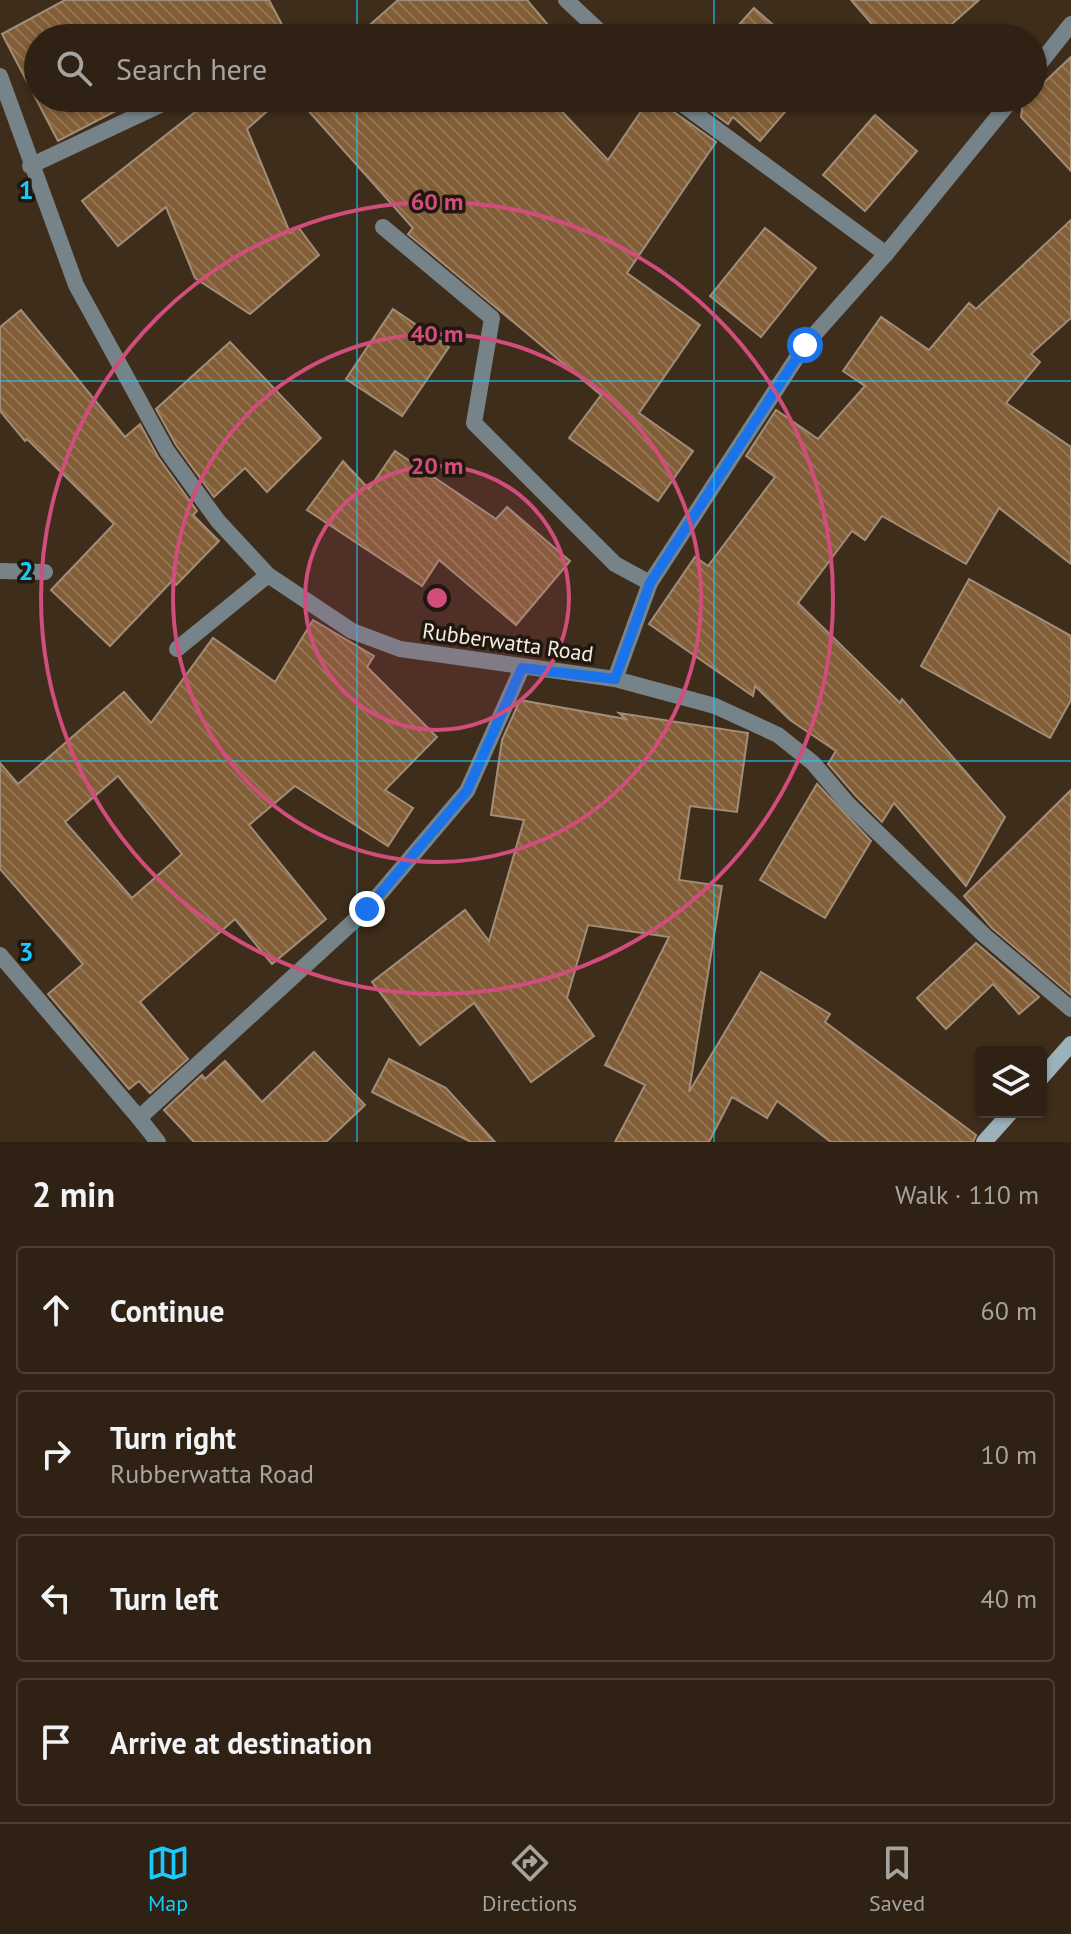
<!DOCTYPE html>
<meta charset="utf-8">
<style>
:root{--surface:#2f2214;--page:#3b2f22;--text:#f1f3f6;--muted:#a7a4a0;--line:#4a3f34;--accent:#19cafc}
body{margin:0;font-family:"PT Sans",sans-serif;background:var(--page);color:var(--text)}
.controls{position:absolute;right:24px;bottom:24px;display:grid;overflow:hidden;border-radius:8px;box-shadow:0 2px 6px #0004}
.controls button{width:72px;height:72px;display:grid;place-items:center;padding:0;border:0;border-bottom:2px solid var(--line);background:var(--surface);color:var(--text);font:40px sans-serif}
.stop{position:absolute;width:24px;height:24px;margin:-18px;border:6px solid #1a73e8;border-radius:50%;background:#fff}
.stop.end{background:#1a73e8;border-color:#fff;box-shadow:0 2px 8px #0008}
.list{margin:0;padding:0;list-style:none}
h2{display:flex;justify-content:space-between;align-items:center;height:104px;margin:0;padding:0 32px;font-size:34px}
h2 small{font-size:26px;font-weight:400;color:var(--muted)}
.list li{display:grid;grid-template-columns:52px 1fr auto;gap:24px;align-items:center;box-sizing:border-box;height:128px;margin:0 16px 16px;padding:0 16px;border:2px solid var(--line);border-radius:8px}
.list b{display:block;font-size:30px;white-space:nowrap}
.list p{margin:0;font-size:26px;white-space:nowrap;color:var(--muted)}
.list em{font-size:26px;font-style:normal;color:var(--muted)}
.icon{flex:none;width:44px;height:44px;fill:none;stroke:currentColor;stroke-width:2;stroke-linecap:round;stroke-linejoin:round}
.map{position:relative;flex:none;width:1071px;height:1142px;overflow:hidden}
.search{position:absolute;background:var(--surface);box-shadow:0 2px 6px #0004;left:24px;right:24px;top:24px;height:88px;display:flex;align-items:center;gap:20px;box-sizing:border-box;padding:0 28px;border-radius:44px;color:var(--muted);font-size:30px}
.sheet{height:680px;background:var(--surface)}
nav{display:flex;justify-content:space-around;align-items:center;box-sizing:border-box;height:112px;border-top:2px solid var(--line);background:var(--surface);font-size:22px;color:var(--muted)}
nav a{display:grid;justify-items:center;gap:4px}
nav .on{color:var(--accent)}
.map>svg:first-child{display:block}
.building{fill:url(#building-back-hatch);stroke:#a28d78;stroke-width:2;fill-rule:evenodd}
.lines{fill:none;stroke-linecap:round;stroke-linejoin:round}
.minor{stroke:#768389;stroke-width:16}
.secondary{stroke:#9cb2bb;stroke-width:16}
.route{stroke:#1a73e8;stroke-width:10}
.grid{fill:none;stroke:#19cafc;stroke-width:2;stroke-opacity:0.55}
.ring{fill:none;stroke:#d04d7c;stroke-width:4}
.labels{text-anchor:middle;dominant-baseline:central;stroke-width:7;stroke-linejoin:round;paint-order:stroke}
.street-label{font-size:22px;fill:#f8ece1;stroke:#20180f}
.grid-label{font-size:26px;text-anchor:middle;font-weight:bold;fill:#19cafc;stroke:#20180f;stroke-width:7;stroke-linejoin:round;paint-order:stroke}
.centre{fill:#d04d7c;stroke:#20180f;stroke-width:4}
.ring-label{font-size:24px;text-anchor:middle;font-weight:bold;fill:#d04d7c;stroke:#20180f;stroke-width:7;stroke-linejoin:round;paint-order:stroke}
</style>
<div class="map">
<svg width="1071" height="1142" viewBox="0 0 1071 1142">
<defs>
<pattern id="building-back-hatch" width="6" height="6" patternUnits="userSpaceOnUse" patternTransform="scale(2)"><rect width="6" height="6" fill="#825e38"/><path d="M-1 5l2 2M0 0l6 6M5-1l2 2" fill="none" stroke="#947554"/></pattern>
</defs>
<rect width="100%" height="100%" fill="#3f2d1b"/>
<g class="building">
<path d="M 65,0 L 269,0 L 289,38 L 38,38 L 38,98 L 128,98 L 131,103 L 58,141 L 2,34 Z"/>
<path d="M 398,0 L 527,0 L 559,38 L 355,38 Z"/>
<path d="M 851,0 L 979,0 L 936,38 L 884,38 Z"/>
<path d="M 754,8 L 788,38 L 727,38 Z"/>
<path d="M 1071,57 L 1071,171 L 1021,117 L 1023,102 L 1033,98 L 1033,93 Z"/>
<path d="M 213,98 L 282,98 L 247,129 L 290,233 L 298,227 L 319,255 L 250,314 L 195,278 L 166,207 L 118,246 L 82,201 Z"/>
<path d="M 297,98 L 549,98 L 608,160 L 650,98 L 663,98 L 667,107 L 716,142 L 627,273 L 700,325 L 639,413 L 693,451 L 658,501 L 569,438 L 601,395 L 408,234 L 413,228 Z"/>
<path d="M 693,98 L 797,98 L 760,141 L 733,117 L 728,124 Z"/>
<path d="M 875,115 L 917,151 L 865,211 L 823,175 Z"/>
<path d="M 1071,220 L 1071,318 L 1031,354 L 1040,362 L 1006,403 L 1071,447 L 1071,564 L 999,508 L 966,564 L 882,516 L 865,540 L 852,531 L 798,603 L 900,703 L 902,699 L 1005,817 L 966,886 L 894,803 L 882,822 L 856,796 L 828,764 L 836,751 L 790,720 L 755,686 L 753,696 L 649,624 L 695,557 L 708,566 L 775,477 L 746,456 L 776,410 L 818,439 L 865,386 L 843,371 L 881,317 L 929,350 L 969,303 L 976,309 Z"/>
<path d="M 765,228 L 816,268 L 761,337 L 710,296 Z"/>
<path d="M 393,309 L 449,347 L 402,416 L 346,379 Z"/>
<path d="M 21,310 L 125,437 L 140,424 L 158,457 L 197,511 L 193,515 L 219,541 L 176,585 L 172,581 L 110,646 L 51,590 L 114,524 L 27,439 L 25,441 L 0,411 L 0,327 Z"/>
<path d="M 230,342 L 321,438 L 267,492 L 245,468 L 214,497 L 176,445 L 156,409 Z"/>
<path d="M 395,451 L 496,519 L 507,507 L 570,561 L 516,625 L 439,560 L 422,586 L 307,510 L 343,461 L 369,489 Z"/>
<path d="M 969,579 L 1071,636 L 1071,700 L 1050,738 L 921,666 Z"/>
<path d="M 313,620 L 374,656 L 367,667 L 437,737 L 385,790 L 413,808 L 388,846 L 295,786 L 249,825 L 326,919 L 272,964 L 235,919 L 140,1002 L 188,1059 L 150,1093 L 139,1081 L 129,1089 L 48,994 L 83,964 L 0,869 L 0,763 L 18,784 L 124,692 L 151,723 L 213,638 L 275,682 ZM 118,776 L 182,854 L 132,898 L 65,822 Z"/>
<path d="M 520,700 L 626,719 L 619,713 L 748,733 L 737,812 L 690,806 L 679,880 L 722,886 L 689,1092 L 761,972 L 830,1014 L 825,1022 L 976,1135 L 973,1142 L 831,1142 L 777,1101 L 767,1118 L 732,1097 L 709,1142 L 615,1142 L 645,1085 L 605,1065 L 669,937 L 588,925 L 567,998 L 594,1036 L 531,1082 L 474,1003 L 420,1045 L 372,982 L 465,910 L 489,941 L 524,820 L 491,815 L 502,740 Z"/>
<path d="M 817,784 L 871,841 L 825,918 L 760,880 Z"/>
<path d="M 1071,790 L 1071,995 L 992,928 L 964,896 Z"/>
<path d="M 976,943 L 1039,997 L 1019,1014 L 993,984 L 946,1029 L 917,998 Z"/>
<path d="M 314,1052 L 365,1105 L 326,1142 L 194,1142 L 164,1110 L 202,1075 L 205,1079 L 225,1061 L 262,1102 Z"/>
<path d="M 389,1059 L 446,1088 L 495,1142 L 471,1142 L 372,1092 Z"/>
</g>
<g class="lines">
<g class="minor">
<path d="M 566,0 L 607,38"/>
<path d="M 1033,72 L 1071,24"/>
<path d="M 0,76 L 76,285 L 167,451 L 218,521 L 268,575 L 352,631 L 400,649 L 615,679 L 715,706 L 778,735 L 813,763 L 848,804 L 985,936 L 1071,1009"/>
<path d="M 674,98 L 886,254"/>
<path d="M 30,166 L 175,98"/>
<path d="M 383,227 L 492,318 L 474,423 L 615,564 L 650,583"/>
<path d="M 0,571 L 45,572"/>
<path d="M 177,649 L 268,575"/>
<path d="M 615,679 L 650,583 L 805,345 L 886,254 L 1013,98"/>
<path d="M 0,955 L 139,1118"/>
<path d="M 158,1142 L 139,1118 L 367,909 L 467,791 L 522,668"/>
</g>
<g class="secondary">
<path d="M 1041,1078 L 1071,1044"/>
<path d="M 984,1142 L 1011,1112"/>
</g>
</g>
<g class="lines">
<path class="route" d="M 367,909 L 467,791 L 522,668 L 615,679 L 650,583 L 805,345"/>
</g>
<path class="grid" d="M 357,0 L 357,38M 714,0 L 714,38M 357,98 L 357,1142M 714,98 L 714,1142M 0,381 L 1071,381M 0,761 L 1071,761"/>
<circle cx="437" cy="598" r="132" fill="#d04d7c" fill-opacity=".12"/>
<g class="ring">
<circle cx="437" cy="598" r="132"/>
<circle cx="437" cy="598" r="264"/>
<circle cx="437" cy="598" r="396"/>
</g>
<g class="labels">
<g class="street-label">
<text transform="translate(508 642) rotate(8)">Rubberwatta Road</text>
</g>
</g>
<g class="grid-label">
<text x="26" y="199">1</text>
<text x="26" y="580">2</text>
<text x="26" y="961">3</text>
</g>
<circle cx="437" cy="598" r="12" class="centre"/>
<g class="ring-label">
<text x="437" y="210">60 m</text>
<text x="437" y="342">40 m</text>
<text x="437" y="474">20 m</text>
</g>
</svg>
<div class="controls">
<button><svg class="icon" aria-label="layers" viewBox="0 0 24 24"><path d="M12 4l9 5-9 5-9-5zM3 14l9 5 9-5"/></svg></button>
</div>
<div class="stop" style="left:805px;top:345px"></div>
<div class="stop end" style="left:367px;top:909px"></div>
<div class="search"><svg class="icon" aria-label="search" viewBox="0 0 24 24"><circle cx="10" cy="10" r="6"/><path d="M15 15l6 6"/></svg>Search here</div>
</div>
<section class="sheet">
<h2>2 min<small>Walk · 110 m</small></h2>
<ul class="list">
<li><svg class="icon" aria-label="ahead" viewBox="0 0 24 24"><path d="M12 20V5M6 11l6-6 6 6"/></svg><div><b>Continue</b></div><em>60 m</em></li>
<li><svg class="icon" aria-label="right" viewBox="0 0 24 24"><path d="M7 20v-9h11M14 6l5 5-5 5"/></svg><div><b>Turn right</b><p>Rubberwatta Road</p></div><em>10 m</em></li>
<li><svg class="icon" aria-label="left" viewBox="0 0 24 24"><path d="M17 20v-9H6M10 6l-5 5 5 5"/></svg><div><b>Turn left</b></div><em>40 m</em></li>
<li><svg class="icon" aria-label="arrive" viewBox="0 0 24 24"><path d="M6 21V4h12l-3 4 3 4H6"/></svg><div><b>Arrive at destination</b></div></li>
</ul>
</section>
<nav>
<a class="on"><svg class="icon" aria-label="map" viewBox="0 0 24 24"><path d="M3 6l6-2 6 2 6-2v14l-6 2-6-2-6 2zM9 4v14M15 6v14"/></svg>Map</a>
<a><svg class="icon" aria-label="directions" viewBox="0 0 24 24"><path d="M12 3l9 9-9 9-9-9zM9 14v-3h6M13 9l2 2-2 2"/></svg>Directions</a>
<a><svg class="icon" aria-label="saved" viewBox="0 0 24 24"><path d="M7 4h10v16l-5-4-5 4z"/></svg>Saved</a>
</nav>
